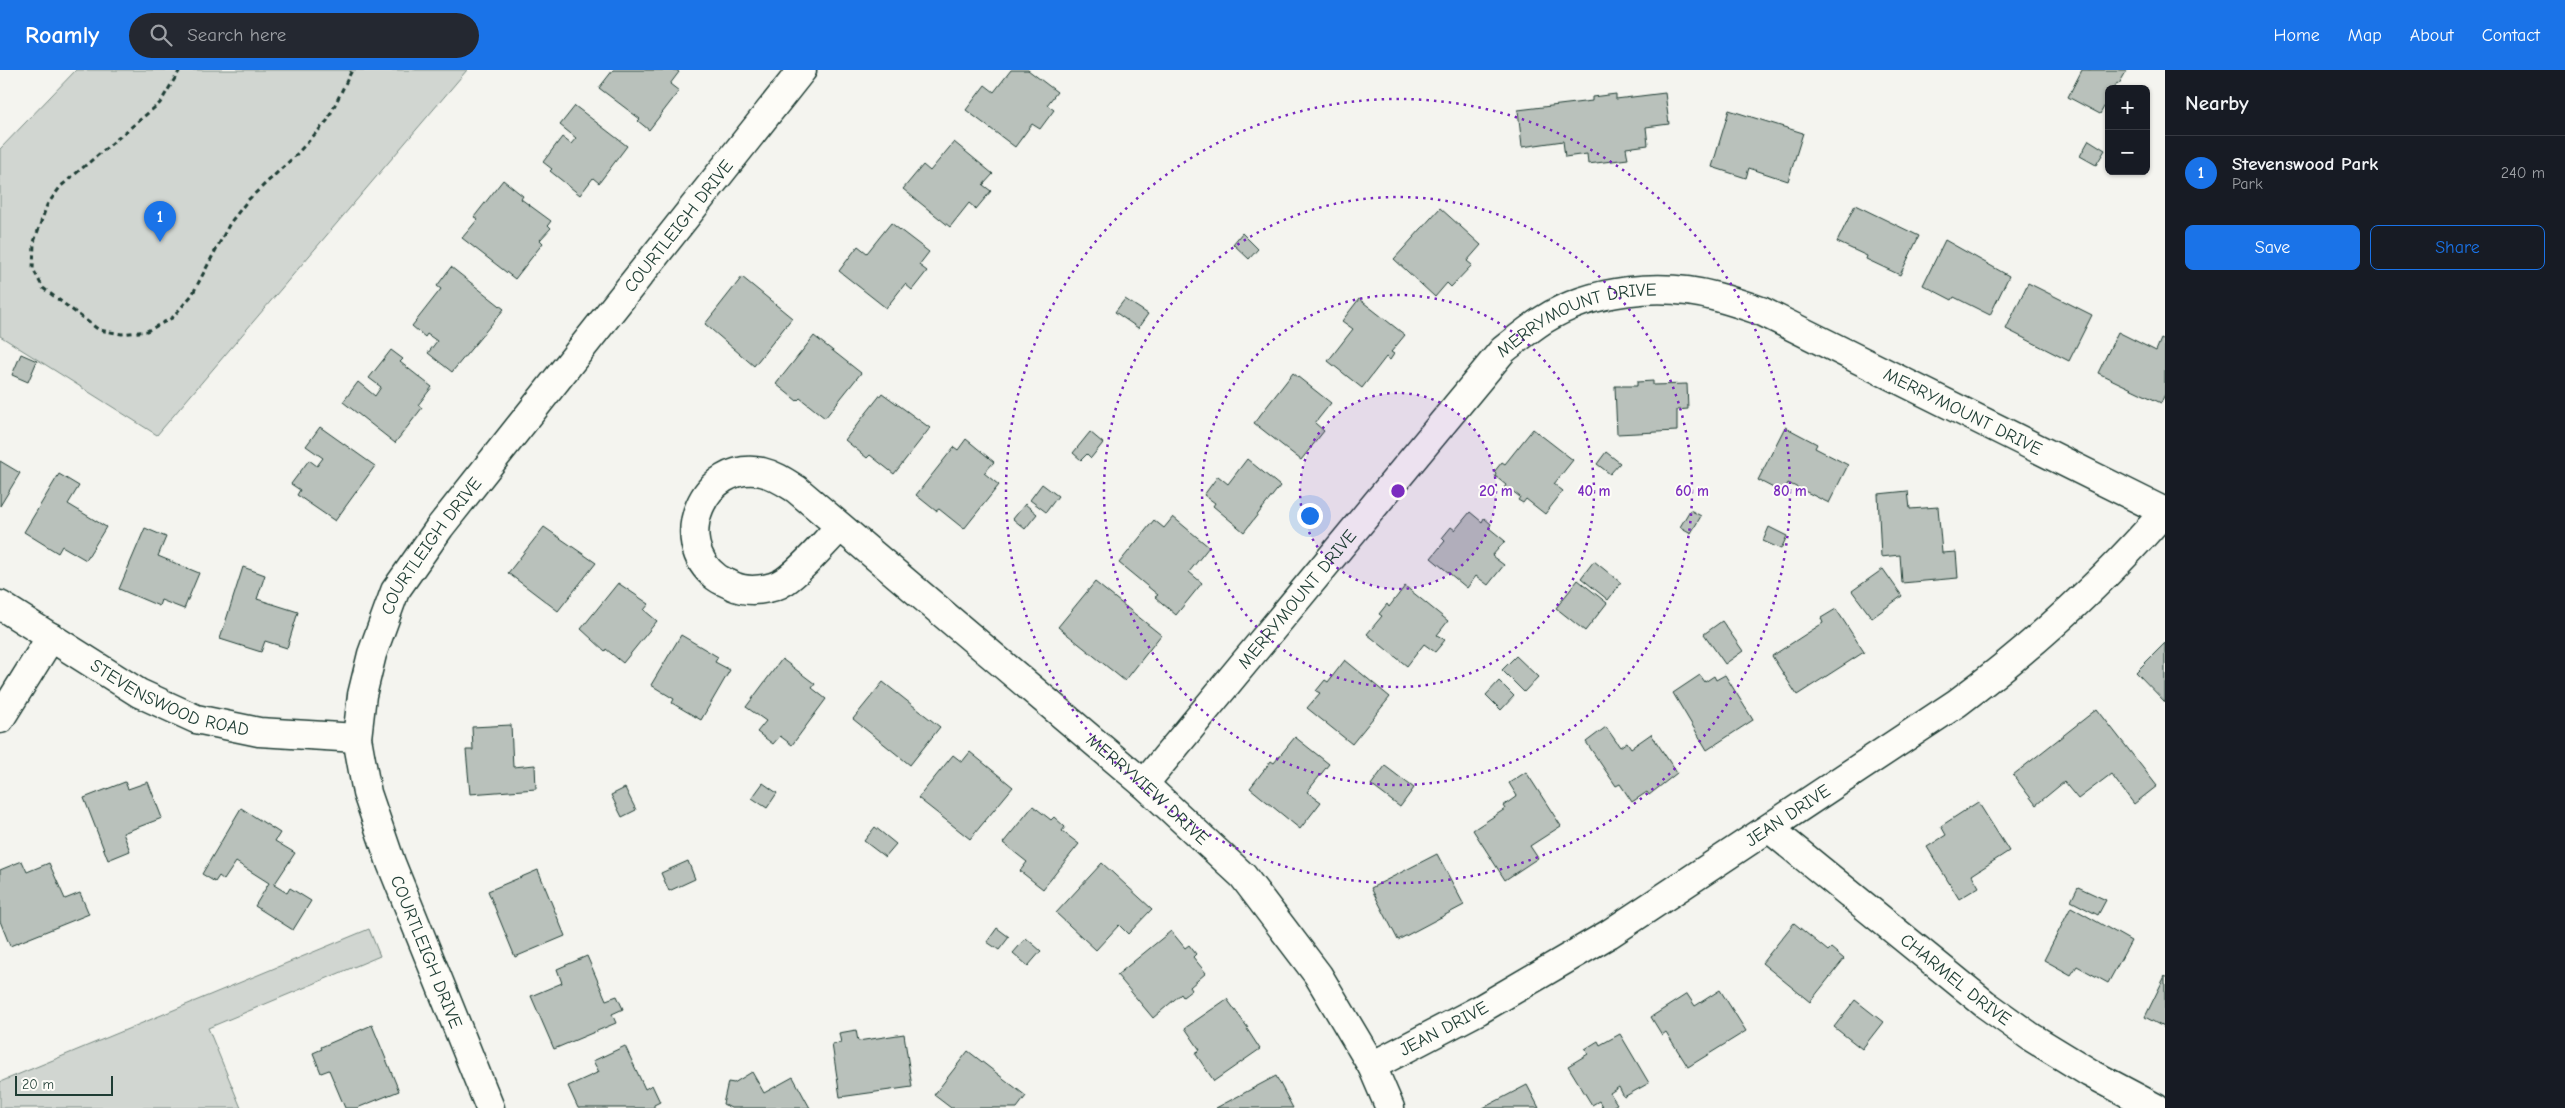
<!DOCTYPE html>
<meta charset="utf-8">
<style>
:root{--surface:#171b24;--page:#242831;--text:#f1f3f6;--muted:#9ea1a6;--line:#363941;--accent:#1a73e8}
body{margin:0;font-family:"Comic Neue",sans-serif;background:var(--page);color:var(--text)}
.controls{position:absolute;right:15px;top:15px;display:grid;overflow:hidden;border-radius:8px;box-shadow:0 1px 4px #0004}
.controls button{width:45px;height:45px;display:grid;place-items:center;padding:0;border:0;border-bottom:1px solid var(--line);background:var(--surface);color:var(--text);font:25px sans-serif}
.scale{position:absolute;left:15px;bottom:12px;width:98px;box-sizing:border-box;padding-left:5px;border:2px solid #1f3d34;border-top:0;font-size:14px;line-height:18px;white-space:nowrap;color:#1f3d34;-webkit-text-stroke:4px #fdfcf7;paint-order:stroke}
.you{position:absolute;left:1309px;top:445px;width:18px;height:18px;margin:-12px;border:4px solid #fff;border-radius:50%;background:#1a73e8;box-shadow:0 0 0 8px #1a73e833}
.badge{display:grid;place-items:center;width:32px;height:32px;border-radius:50%;background:var(--accent);color:#fff;font-size:16px;font-weight:700}
.pin{position:absolute;translate:-50% -41px;filter:drop-shadow(0 1px 2px #0008)}
.pin::after{content:'';position:absolute;top:26px;width:18px;height:15px;background:inherit;clip-path:polygon(0 0,100% 0,50% 100%)}
.list{margin:0;padding:0;list-style:none}
h2{display:flex;justify-content:space-between;align-items:center;height:65px;margin:0;padding:0 20px;font-size:21px}
h2 small{font-size:16px;font-weight:400;color:var(--muted)}
.list li{display:grid;grid-template-columns:32px 1fr auto;gap:15px;align-items:center;box-sizing:border-box;height:75px;padding:0 20px;border-top:1px solid var(--line)}
.list b{display:block;font-size:19px;white-space:nowrap}
.list p{margin:0;font-size:16px;white-space:nowrap;color:var(--muted)}
.list em{font-size:16px;font-style:normal;color:var(--muted)}
.actions{display:flex;gap:10px;padding:15px 20px}
.actions a{flex:1;padding:11px 0;border:1px solid var(--accent);border-radius:8px;text-align:center;font-size:18px;color:var(--accent)}
.actions .main{background:var(--accent);color:#fff}
.icon{flex:none;width:28px;height:28px;fill:none;stroke:currentColor;stroke-width:2;stroke-linecap:round;stroke-linejoin:round}
.map{position:relative;flex:none;width:2165px;height:1038px;overflow:hidden}
header{display:flex;align-items:center;gap:30px;box-sizing:border-box;height:70px;padding:0 25px;background:var(--accent);color:#fff}
header strong{font-size:24px}
nav{display:flex;gap:28px;margin-inline-start:auto;font-size:18px}
.search{width:350px;height:45px;background:var(--page);display:flex;align-items:center;gap:12px;box-sizing:border-box;padding:0 18px;border-radius:28px;color:var(--muted);font-size:19px}
main{display:flex}
aside{flex:1;background:var(--surface)}
.map>svg:first-child{display:block}
.green{fill:#d1d6d1;stroke:#788a82}
.building{fill:#b9c1bb;stroke:#1f3d34}
.lines{fill:none;stroke-linecap:round;stroke-linejoin:round}
.minor-casing{stroke:#1f3d34;stroke-width:31}
.path{stroke:#1f3d34;stroke-width:3;stroke-dasharray:5 4;stroke-linecap:butt}
.minor{stroke:#fdfcf7;stroke-width:28}
.ring{fill:none;stroke:#7b2cbf;stroke-width:2.5;stroke-dasharray:2.5 5}
.labels{text-anchor:middle;dominant-baseline:central;stroke-width:4;stroke-linejoin:round;paint-order:stroke}
.street-label{font-size:18px;fill:#1f3d34;stroke:#fdfcf7}
.centre{fill:#7b2cbf;stroke:#fdfcf7;stroke-width:2.5}
.ring-label{font-size:15px;text-anchor:middle;font-weight:bold;fill:#7b2cbf;stroke:#fdfcf7;stroke-width:4;stroke-linejoin:round;paint-order:stroke}
</style>
<header>
<strong>Roamly</strong>
<div class="search"><svg class="icon" aria-label="search" viewBox="0 0 24 24"><circle cx="10" cy="10" r="6"/><path d="M15 15l6 6"/></svg>Search here</div>
<nav><a>Home</a><a>Map</a><a>About</a><a>Contact</a></nav>
</header>
<main>
<div class="map">
<svg width="2165" height="1038" viewBox="0 0 2165 1038">
<rect width="100%" height="100%" fill="#f4f4ef"/>
<filter id="ink" filterUnits="userSpaceOnUse"><feTurbulence type="fractalNoise" baseFrequency=".02" numOctaves="2"/><feDisplacementMap in="SourceGraphic" scale="10" xChannelSelector="R" yChannelSelector="G"/><feConvolveMatrix kernelMatrix="1 2 1 2 8 2 1 2 1" color-interpolation-filters="sRGB"/></filter>
<g filter="url(#ink)">
<g class="green">
<path d="M 76,0 L 467,0 L 157,365 L 0,266 L 0,79 Z"/>
<path d="M 369,859 L 380,886 L 208,958 L 241,1038 L 0,1038 L 0,1012 Z"/>
</g>
<g class="building">
<path d="M 613,0 L 676,0 L 679,2 L 670,14 L 679,21 L 649,60 L 638,51 L 640,49 L 599,18 Z"/>
<path d="M 1011,0 L 1028,0 L 1057,22 L 1047,35 L 1054,40 L 1040,59 L 1032,54 L 1015,77 L 966,40 L 985,15 L 994,22 Z"/>
<path d="M 2082,0 L 2127,0 L 2119,14 L 2117,13 L 2114,19 L 2109,19 L 2109,28 L 2100,44 L 2068,27 Z"/>
<path d="M 1665,23 L 1669,54 L 1646,57 L 1648,75 L 1626,78 L 1628,89 L 1588,94 L 1587,84 L 1565,87 L 1563,71 L 1522,77 L 1518,40 L 1592,31 L 1592,27 L 1616,24 L 1616,29 Z"/>
<path d="M 575,36 L 627,76 L 599,113 L 593,108 L 580,125 L 550,101 L 552,99 L 543,92 L 562,67 L 571,74 L 576,68 L 560,55 Z"/>
<path d="M 1729,40 L 1803,63 L 1788,111 L 1749,98 L 1746,108 L 1712,97 Z"/>
<path d="M 2089,70 L 2105,80 L 2096,95 L 2080,86 Z"/>
<path d="M 954,72 L 993,104 L 983,115 L 991,121 L 976,139 L 969,133 L 950,157 L 903,119 L 923,95 L 930,101 Z"/>
<path d="M 503,110 L 523,126 L 521,129 L 551,151 L 548,155 L 551,158 L 540,170 L 543,173 L 515,209 L 462,168 L 478,149 L 474,147 Z"/>
<path d="M 1855,135 L 1919,166 L 1900,205 L 1866,189 L 1867,186 L 1837,172 Z"/>
<path d="M 1440,138 L 1481,175 L 1467,191 L 1472,195 L 1451,217 L 1447,213 L 1435,227 L 1394,189 Z"/>
<path d="M 891,153 L 929,182 L 919,195 L 927,201 L 912,220 L 905,214 L 886,238 L 839,201 L 858,176 L 867,183 Z"/>
<path d="M 1242,163 L 1258,179 L 1249,189 L 1233,174 Z"/>
<path d="M 1945,170 L 2009,206 L 1990,245 L 1954,227 L 1952,230 L 1923,215 Z"/>
<path d="M 451,197 L 504,239 L 452,302 L 428,283 L 437,271 L 427,264 L 425,267 L 412,256 L 441,219 L 437,216 Z"/>
<path d="M 742,207 L 792,248 L 754,296 L 705,254 Z"/>
<path d="M 2028,213 L 2092,245 L 2069,291 L 2006,259 Z"/>
<path d="M 1125,229 L 1148,244 L 1138,258 L 1115,242 Z"/>
<path d="M 1359,229 L 1405,265 L 1391,282 L 1394,284 L 1390,290 L 1386,287 L 1362,318 L 1328,291 L 1353,259 L 1342,251 Z"/>
<path d="M 2118,262 L 2156,281 L 2161,269 L 2165,271 L 2165,324 L 2161,333 L 2098,303 Z"/>
<path d="M 814,266 L 861,303 L 825,348 L 800,328 L 797,331 L 776,314 Z"/>
<path d="M 391,280 L 403,289 L 400,292 L 432,317 L 418,335 L 422,338 L 395,373 L 343,332 L 358,312 L 375,326 L 381,317 L 369,308 Z"/>
<path d="M 21,284 L 37,291 L 28,312 L 12,305 Z"/>
<path d="M 1293,303 L 1331,333 L 1315,353 L 1324,361 L 1301,390 L 1254,353 Z"/>
<path d="M 1653,311 L 1653,315 L 1687,314 L 1688,339 L 1677,340 L 1677,361 L 1617,364 L 1615,316 L 1637,316 L 1637,312 Z"/>
<path d="M 882,323 L 930,358 L 894,404 L 870,385 L 867,388 L 845,370 Z"/>
<path d="M 320,357 L 375,396 L 335,451 L 297,425 L 300,420 L 291,414 L 309,390 L 317,396 L 323,388 L 306,376 Z"/>
<path d="M 1785,357 L 1817,374 L 1815,378 L 1848,395 L 1829,433 L 1788,413 L 1783,423 L 1758,410 Z"/>
<path d="M 1533,359 L 1573,390 L 1554,414 L 1563,421 L 1545,444 L 1526,429 L 1523,433 L 1518,430 L 1520,427 L 1511,420 L 1509,422 L 1504,418 L 1506,415 L 1495,406 L 1496,404 L 1494,402 L 1502,392 L 1505,394 Z"/>
<path d="M 1090,362 L 1103,373 L 1091,388 L 1087,384 L 1081,390 L 1073,383 Z"/>
<path d="M 966,369 L 994,392 L 984,403 L 999,415 L 964,459 L 939,439 L 936,441 L 916,425 L 954,377 L 958,380 Z"/>
<path d="M 1606,382 L 1620,393 L 1610,404 L 1597,394 Z"/>
<path d="M 1247,389 L 1280,416 L 1244,462 L 1213,436 L 1215,433 L 1204,425 L 1218,406 L 1228,414 Z"/>
<path d="M 0,391 L 20,403 L 0,436 Z"/>
<path d="M 59,404 L 79,416 L 68,434 L 106,457 L 86,490 L 62,476 L 58,483 L 24,462 Z"/>
<path d="M 1042,414 L 1058,426 L 1046,442 L 1030,430 Z"/>
<path d="M 1908,421 L 1910,439 L 1938,437 L 1942,483 L 1956,482 L 1958,508 L 1902,513 L 1900,485 L 1881,487 L 1878,424 Z"/>
<path d="M 1025,434 L 1037,444 L 1025,459 L 1013,449 Z"/>
<path d="M 1690,440 L 1701,446 L 1691,463 L 1680,457 Z"/>
<path d="M 1470,442 L 1482,452 L 1484,448 L 1491,454 L 1489,458 L 1505,471 L 1492,486 L 1504,495 L 1488,515 L 1476,506 L 1467,518 L 1431,488 L 1445,471 L 1442,468 L 1451,457 L 1455,460 Z"/>
<path d="M 1173,447 L 1209,477 L 1189,502 L 1202,513 L 1176,545 L 1155,527 L 1158,525 L 1119,493 L 1154,450 L 1164,458 Z"/>
<path d="M 544,457 L 596,493 L 558,541 L 508,503 Z"/>
<path d="M 1769,457 L 1787,466 L 1781,479 L 1763,471 Z"/>
<path d="M 145,458 L 166,467 L 158,486 L 199,503 L 184,539 L 161,530 L 159,536 L 119,519 Z"/>
<path d="M 1594,491 L 1621,513 L 1608,530 L 1581,508 Z"/>
<path d="M 243,497 L 265,505 L 257,529 L 298,542 L 287,578 L 265,571 L 261,582 L 220,569 Z"/>
<path d="M 1883,499 L 1902,526 L 1872,548 L 1852,521 Z"/>
<path d="M 1578,510 L 1607,533 L 1585,561 L 1556,538 Z"/>
<path d="M 1095,512 L 1161,565 L 1125,611 L 1058,557 Z"/>
<path d="M 618,513 L 649,534 L 644,540 L 657,551 L 623,593 L 606,579 L 605,581 L 581,559 Z"/>
<path d="M 1405,516 L 1448,551 L 1437,565 L 1445,570 L 1435,582 L 1424,574 L 1407,596 L 1367,564 L 1382,546 L 1379,544 L 1387,534 L 1389,537 Z"/>
<path d="M 1836,539 L 1864,582 L 1797,625 L 1772,586 L 1823,553 L 1821,548 Z"/>
<path d="M 1722,551 L 1743,581 L 1725,594 L 1704,564 Z"/>
<path d="M 681,565 L 718,587 L 715,592 L 730,600 L 701,650 L 672,633 L 674,629 L 651,615 Z"/>
<path d="M 2165,573 L 2165,632 L 2136,602 Z"/>
<path d="M 1516,586 L 1538,607 L 1524,622 L 1502,600 Z"/>
<path d="M 782,589 L 815,614 L 812,618 L 826,629 L 792,675 L 780,666 L 773,674 L 757,662 L 766,651 L 746,637 Z"/>
<path d="M 1345,590 L 1390,627 L 1352,674 L 1307,638 L 1320,623 L 1316,621 L 1325,610 L 1328,612 Z"/>
<path d="M 1700,605 L 1705,612 L 1714,606 L 1716,610 L 1725,605 L 1753,650 L 1707,680 L 1673,623 Z"/>
<path d="M 1499,611 L 1514,626 L 1501,640 L 1486,625 Z"/>
<path d="M 883,612 L 940,657 L 910,695 L 853,649 Z"/>
<path d="M 2097,639 L 2157,716 L 2134,734 L 2111,704 L 2078,729 L 2064,712 L 2036,735 L 2013,705 Z"/>
<path d="M 511,655 L 513,697 L 535,695 L 536,719 L 470,724 L 466,680 L 473,680 L 472,657 Z"/>
<path d="M 1606,657 L 1620,677 L 1627,672 L 1631,678 L 1651,664 L 1677,703 L 1649,725 L 1647,722 L 1632,732 L 1620,714 L 1616,716 L 1586,672 Z"/>
<path d="M 1295,667 L 1329,694 L 1307,722 L 1321,732 L 1300,759 L 1250,718 L 1271,691 L 1274,693 Z"/>
<path d="M 970,682 L 1013,717 L 970,769 L 918,728 L 953,685 L 962,692 Z"/>
<path d="M 1385,696 L 1414,718 L 1400,737 L 1371,715 Z"/>
<path d="M 1526,702 L 1561,756 L 1530,776 L 1538,788 L 1505,810 L 1473,760 L 1505,739 L 1503,736 L 1517,726 L 1509,713 Z"/>
<path d="M 125,712 L 128,719 L 148,712 L 162,748 L 123,763 L 130,781 L 108,790 L 84,728 Z"/>
<path d="M 763,713 L 777,723 L 767,738 L 752,728 Z"/>
<path d="M 625,718 L 636,740 L 622,747 L 611,725 Z"/>
<path d="M 1978,732 L 2009,781 L 1972,805 L 1979,817 L 1959,829 L 1927,777 L 1946,765 L 1941,756 Z"/>
<path d="M 1033,736 L 1051,750 L 1054,747 L 1065,757 L 1062,761 L 1079,774 L 1043,819 L 1020,801 L 1027,792 L 1003,773 Z"/>
<path d="M 241,738 L 280,763 L 275,771 L 295,783 L 274,815 L 287,823 L 290,818 L 311,831 L 293,860 L 255,836 L 269,813 L 236,792 L 224,810 L 219,806 L 215,812 L 202,804 Z"/>
<path d="M 875,757 L 896,774 L 885,787 L 864,771 Z"/>
<path d="M 1437,784 L 1464,835 L 1398,870 L 1371,818 Z"/>
<path d="M 22,791 L 27,802 L 49,793 L 65,829 L 80,823 L 89,844 L 10,876 L 0,851 L 0,800 Z"/>
<path d="M 688,791 L 695,809 L 669,821 L 661,803 Z"/>
<path d="M 1102,793 L 1152,839 L 1128,864 L 1119,855 L 1096,880 L 1056,843 Z"/>
<path d="M 538,800 L 565,866 L 515,887 L 488,821 Z"/>
<path d="M 2078,817 L 2106,830 L 2098,845 L 2071,831 Z"/>
<path d="M 2071,837 L 2131,871 L 2108,913 L 2077,896 L 2071,905 L 2044,890 Z"/>
<path d="M 1794,853 L 1828,881 L 1831,878 L 1844,889 L 1810,932 L 1762,893 Z"/>
<path d="M 997,858 L 1009,867 L 999,880 L 987,872 Z"/>
<path d="M 1171,861 L 1185,878 L 1189,875 L 1196,884 L 1193,887 L 1206,903 L 1190,917 L 1192,920 L 1183,927 L 1181,924 L 1153,948 L 1117,905 Z"/>
<path d="M 1026,868 L 1041,881 L 1028,896 L 1013,883 Z"/>
<path d="M 587,886 L 606,930 L 617,926 L 623,939 L 612,944 L 616,953 L 554,979 L 531,926 L 562,913 L 557,899 Z"/>
<path d="M 2165,906 L 2165,958 L 2145,947 Z"/>
<path d="M 1720,920 L 1746,961 L 1688,997 L 1666,962 L 1662,965 L 1651,947 L 1687,924 L 1695,936 Z"/>
<path d="M 1227,929 L 1248,958 L 1247,959 L 1260,979 L 1214,1011 L 1195,983 L 1200,980 L 1185,958 Z"/>
<path d="M 1855,930 L 1883,952 L 1862,979 L 1834,957 Z"/>
<path d="M 372,955 L 399,1021 L 357,1038 L 345,1038 L 329,1000 L 321,1003 L 313,983 L 322,979 L 321,977 Z"/>
<path d="M 856,960 L 858,971 L 904,964 L 912,1017 L 840,1027 L 832,974 L 841,973 L 839,963 Z"/>
<path d="M 1620,964 L 1649,1013 L 1624,1027 L 1619,1017 L 1610,1023 L 1617,1034 L 1610,1038 L 1603,1038 L 1599,1031 L 1592,1035 L 1568,996 L 1588,984 L 1585,979 L 1598,971 L 1600,975 Z"/>
<path d="M 625,976 L 645,1019 L 652,1015 L 660,1032 L 654,1035 L 654,1038 L 578,1038 L 568,1016 L 599,1002 L 593,991 Z"/>
<path d="M 968,981 L 1026,1026 L 1017,1038 L 951,1038 L 934,1025 Z"/>
<path d="M 752,1002 L 764,1023 L 793,1007 L 810,1038 L 731,1038 L 723,1034 L 728,1012 L 734,1013 Z"/>
<path d="M 1276,1006 L 1293,1038 L 1216,1038 Z"/>
<path d="M 1527,1015 L 1539,1038 L 1483,1038 Z"/>
</g>
<g class="lines">
<g class="minor-casing">
<g id="minor">
<path id="s1" d="M 839,458 C 823,474 804,498 785,511 C 772,520 748,523 733,516 C 728,513 721,511 716,507 C 670,472 703,390 762,402 C 775,405 785,412 796,419 L 1144,714 L 1243,806 L 1318,905 L 1372,996 L 1390,1038"/>
<path id="s2" d="M 0,535 L 139,623 L 196,649 L 259,662 L 357,668"/>
<path d="M 0,649 L 51,567"/>
<path id="s3" d="M 1144,714 L 1503,280 C 1516,270 1529,259 1543,250 C 1592,219 1662,212 1717,227 C 1732,231 1747,236 1761,241 L 2165,442"/>
<path id="s4" d="M 1770,759 L 1985,934 L 2031,967 L 2090,1003 L 2156,1038"/>
<path id="s5" d="M 1372,996 L 1479,940 L 1609,864 L 1957,633 C 2033,576 2103,513 2165,441"/>
<path id="s6" d="M 490,1038 L 391,793 L 367,723 L 357,668 L 362,625 L 372,584 L 395,521 L 440,457 L 802,0"/>
</g>
</g>
<path class="path" d="M 180,0 L 160,33 L 61,116 L 47,135 L 34,172 L 33,199 L 43,218 L 99,260 L 122,264 L 147,261 L 172,248 L 192,225 L 230,153 L 248,130 L 295,86 L 327,51 L 352,0"/>
<use href="#minor" class="minor"/>
</g>
</g>
<circle cx="1398" cy="421" r="98" fill="#7b2cbf" fill-opacity=".12"/>
<g class="ring">
<circle cx="1398" cy="421" r="98"/>
<circle cx="1398" cy="421" r="196"/>
<circle cx="1398" cy="421" r="294"/>
<circle cx="1398" cy="421" r="392"/>
</g>
<g class="labels">
<g class="street-label">
<text stroke="none"><textPath href="#s6" startOffset="1009">COURTLEIGH DRIVE</textPath></text>
<text stroke="none"><textPath href="#s3" startOffset="645">MERRYMOUNT DRIVE</textPath></text>
<text stroke="none"><textPath href="#s3" startOffset="1065">MERRYMOUNT DRIVE</textPath></text>
<text stroke="none"><textPath href="#s6" startOffset="604">COURTLEIGH DRIVE</textPath></text>
<text stroke="none"><textPath href="#s3" startOffset="240">MERRYMOUNT DRIVE</textPath></text>
<text stroke="none"><textPath href="#s2" startOffset="195">STEVENSWOOD ROAD</textPath></text>
<text stroke="none"><textPath href="#s1" startOffset="805">MERRYVIEW DRIVE</textPath></text>
<text stroke="none"><textPath href="#s5" startOffset="486">JEAN DRIVE</textPath></text>
<text transform="translate(426 882) rotate(68)">COURTLEIGH DRIVE</text>
<text stroke="none"><textPath href="#s4" startOffset="239">CHARMEL DRIVE</textPath></text>
<text stroke="none"><textPath href="#s5" startOffset="81">JEAN DRIVE</textPath></text>
</g>
</g>
<circle cx="1398" cy="421" r="8" class="centre"/>
<g class="ring-label">
<text x="1496" y="426">20 m</text>
<text x="1594" y="426">40 m</text>
<text x="1692" y="426">60 m</text>
<text x="1790" y="426">80 m</text>
</g>
</svg>
<div class="controls">
<button>+</button>
<button>−</button>
</div>
<div class="scale">20 m</div>
<div class="you"></div>
<div class="pin badge" style="left:160px;top:172px">1</div>
</div>
<aside>
<h2>Nearby<small></small></h2>
<ul class="list">
<li><span class="badge">1</span><div><b>Stevenswood Park</b><p>Park</p></div><em>240 m</em></li>
</ul>
<div class="actions"><a class="main">Save</a><a>Share</a></div>
</aside>
</main>
